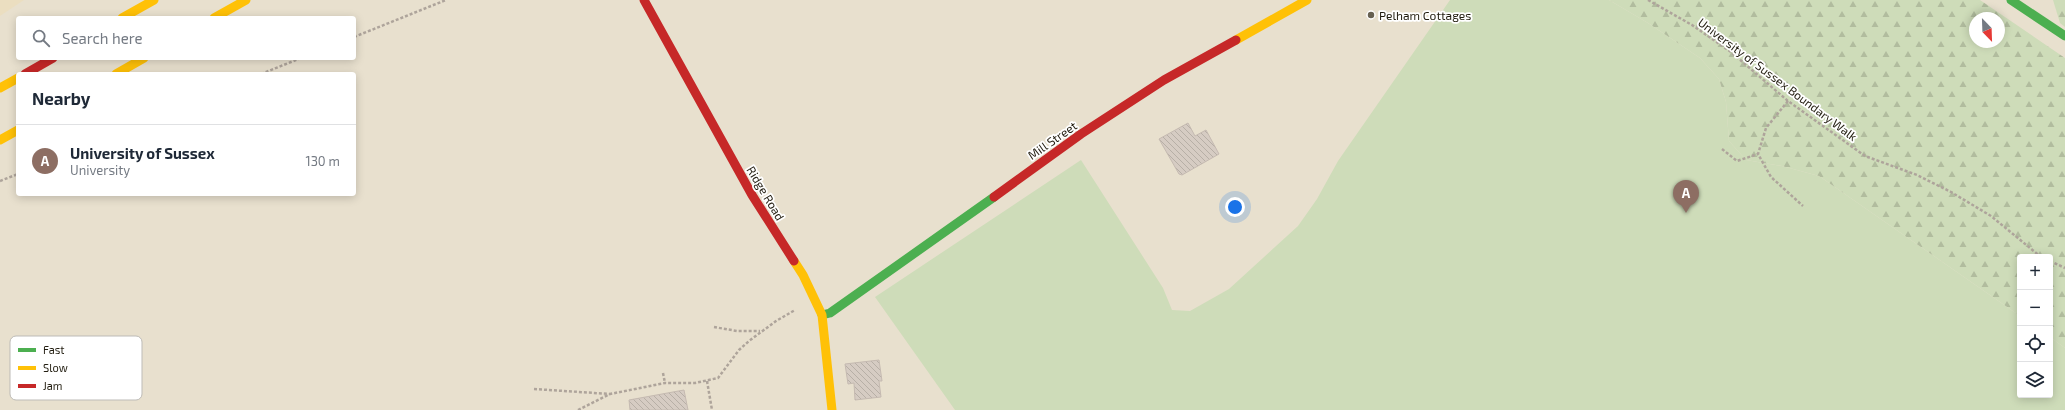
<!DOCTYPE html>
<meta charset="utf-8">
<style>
:root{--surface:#fff;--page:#f6f6f7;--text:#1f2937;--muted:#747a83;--line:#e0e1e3;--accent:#d93025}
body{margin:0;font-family:"Exo 2",sans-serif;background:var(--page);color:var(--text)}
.controls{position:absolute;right:12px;bottom:12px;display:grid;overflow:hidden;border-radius:4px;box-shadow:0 2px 10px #0003}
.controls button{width:36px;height:36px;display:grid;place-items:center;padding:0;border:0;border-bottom:1px solid var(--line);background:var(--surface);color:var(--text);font:20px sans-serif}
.compass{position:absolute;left:1969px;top:12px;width:36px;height:36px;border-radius:50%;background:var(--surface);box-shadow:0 2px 10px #0003;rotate:157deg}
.you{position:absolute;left:1235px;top:207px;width:14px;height:14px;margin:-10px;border:3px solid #fff;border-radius:50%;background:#1a73e8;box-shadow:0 0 0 6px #1a73e833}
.badge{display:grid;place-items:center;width:26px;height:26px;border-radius:50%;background:var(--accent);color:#fff;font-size:13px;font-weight:700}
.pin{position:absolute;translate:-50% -33px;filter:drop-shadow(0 1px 2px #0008)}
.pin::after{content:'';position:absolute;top:21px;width:14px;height:12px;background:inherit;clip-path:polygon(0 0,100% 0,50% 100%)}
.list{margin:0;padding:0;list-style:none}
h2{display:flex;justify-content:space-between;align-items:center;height:52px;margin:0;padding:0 16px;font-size:17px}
h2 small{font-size:13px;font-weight:400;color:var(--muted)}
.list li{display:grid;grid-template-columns:26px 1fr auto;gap:12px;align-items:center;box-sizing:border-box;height:72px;padding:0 16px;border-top:1px solid var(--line)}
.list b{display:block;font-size:15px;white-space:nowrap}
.list p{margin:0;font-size:13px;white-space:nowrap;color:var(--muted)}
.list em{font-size:13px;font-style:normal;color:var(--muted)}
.icon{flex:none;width:22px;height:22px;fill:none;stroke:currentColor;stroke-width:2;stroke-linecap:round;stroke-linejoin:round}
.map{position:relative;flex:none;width:2065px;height:410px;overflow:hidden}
.search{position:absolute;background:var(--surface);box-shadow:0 2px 10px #0003;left:16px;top:16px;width:340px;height:44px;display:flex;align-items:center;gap:10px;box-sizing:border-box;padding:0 14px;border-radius:4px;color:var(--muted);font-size:15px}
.panel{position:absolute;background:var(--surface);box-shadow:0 2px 10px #0003;left:16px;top:72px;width:340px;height:124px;border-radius:4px}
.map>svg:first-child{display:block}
.built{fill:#ebdec0}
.green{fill:#cedcb9}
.forest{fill:url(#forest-firs);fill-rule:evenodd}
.building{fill:url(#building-back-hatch);stroke:#c5bab1}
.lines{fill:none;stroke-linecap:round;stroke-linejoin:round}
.path{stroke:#aea49b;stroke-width:2.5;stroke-dasharray:3 2;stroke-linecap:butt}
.fast{stroke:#4caf50;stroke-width:9}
.slow{stroke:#ffc107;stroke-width:9}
.jam{stroke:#c62828;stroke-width:9}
.poi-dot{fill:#676152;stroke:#fff;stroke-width:1.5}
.labels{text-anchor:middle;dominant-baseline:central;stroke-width:3.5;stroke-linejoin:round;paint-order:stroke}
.poi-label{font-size:12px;fill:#221d10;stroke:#fff;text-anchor:start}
.street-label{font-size:12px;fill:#221d10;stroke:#fff}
.key{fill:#fff;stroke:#bdbbb7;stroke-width:1}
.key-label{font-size:11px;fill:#221d10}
</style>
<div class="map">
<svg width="2065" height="410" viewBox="0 0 2065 410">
<defs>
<pattern id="forest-firs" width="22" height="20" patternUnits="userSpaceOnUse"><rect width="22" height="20" fill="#cedcb9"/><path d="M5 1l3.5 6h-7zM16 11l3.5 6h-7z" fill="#b1bc9e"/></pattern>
<pattern id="building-back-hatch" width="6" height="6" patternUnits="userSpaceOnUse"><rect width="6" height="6" fill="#d6ccc3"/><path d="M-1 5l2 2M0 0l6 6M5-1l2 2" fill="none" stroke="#b7afa6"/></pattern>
</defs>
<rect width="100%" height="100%" fill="#e8e0ce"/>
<path class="built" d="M 0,0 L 24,0 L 0,16 Z"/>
<path class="green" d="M 1450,0 L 1609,0 L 1648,23 L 1700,58 L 1719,79 L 1726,102 L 1729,141 L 1746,160 L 1782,166 L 1819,176 L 2020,316 L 2020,395 L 2050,395 L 2050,337 L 2065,348 L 2065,410 L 955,410 L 875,297 L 1081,160 L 1163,288 L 1172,310 L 1190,311 L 1229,289 L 1298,226 L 1317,199 L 1338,161 Z"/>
<g class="forest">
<path d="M 1609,0 L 1980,0 L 2065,58 L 2065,348 L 2050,337 L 2050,257 L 2020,257 L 2020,316 L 1819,176 L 1782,166 L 1746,160 L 1729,141 L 1726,102 L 1719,79 L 1700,58 L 1648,23 ZM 1975,18 L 1999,18 L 1999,42 L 1975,42 Z"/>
<path d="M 2053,0 L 2065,0 L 2065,27 L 2060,23 Z"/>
</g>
<g class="building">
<path d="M 1188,123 L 1195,136 L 1206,130 L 1219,154 L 1182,175 L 1179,174 L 1159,139 Z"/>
<path d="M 879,360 L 882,381 L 879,381 L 881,397 L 855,400 L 854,383 L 848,384 L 845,364 Z"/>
<path d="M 684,390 L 688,410 L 630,410 L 629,400 Z"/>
</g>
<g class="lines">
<g class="path">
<path d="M 1648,0 L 1692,25 L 1731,52 L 1788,101 L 1865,156 L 1917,175 L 1951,192 L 1991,216 L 2041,257"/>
<path d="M 354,37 L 446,0"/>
<path d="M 261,74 L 301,58"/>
<path d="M 1788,101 L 1766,128 L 1758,154 L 1771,177 L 1803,206"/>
<path d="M 1722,149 L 1737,161 L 1758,154"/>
<path d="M 0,181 L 18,174"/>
<path d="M 2050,261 L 2065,268"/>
<path d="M 714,327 L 737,331 L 760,331"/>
<path d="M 663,373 L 665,383"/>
<path d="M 707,381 L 712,410"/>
<path d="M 534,389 L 610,394"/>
<path d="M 578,410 L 610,394 L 665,383 L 695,383 L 718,378 L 739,350 L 749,341 L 776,321 L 795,310"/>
</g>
<g class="fast">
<path d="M 2011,0 L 2065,36"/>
<path d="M 822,315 L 830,313 L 994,197"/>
</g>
<g class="slow">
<path d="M 122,18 L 154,0"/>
<path d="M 214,18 L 246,0"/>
<path d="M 1236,40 L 1307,0"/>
<path d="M 116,74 L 144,58"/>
<path d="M 0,88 L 18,78"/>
<path d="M 0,140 L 18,130"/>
<path d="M 794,261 L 803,275 L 822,315 L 832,410"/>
</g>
<g class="jam">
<path d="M 644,0 L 752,195 L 794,261"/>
<path d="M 25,74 L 53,58"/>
<path d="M 994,197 L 1081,134 L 1164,80 L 1236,40"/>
</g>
</g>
<circle class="poi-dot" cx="1371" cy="15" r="4"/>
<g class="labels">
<g class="poi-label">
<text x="1379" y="15">Pelham Cottages</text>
</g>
<g class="street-label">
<text transform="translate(1778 79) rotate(37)">University of Sussex Boundary Walk</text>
<text transform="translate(1052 140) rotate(-35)">Mill Street</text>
<text transform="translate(766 193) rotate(59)">Ridge Road</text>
</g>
</g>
<rect x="10" y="336" width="132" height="64" rx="6" class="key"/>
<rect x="18" y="348" width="18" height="4" fill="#4caf50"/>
<rect x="18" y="366" width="18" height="4" fill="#ffc107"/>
<rect x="18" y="384" width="18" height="4" fill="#c62828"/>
<g class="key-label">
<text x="43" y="354">Fast</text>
<text x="43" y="372">Slow</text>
<text x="43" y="390">Jam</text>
</g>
</svg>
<div class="controls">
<button>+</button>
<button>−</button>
<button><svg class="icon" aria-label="locate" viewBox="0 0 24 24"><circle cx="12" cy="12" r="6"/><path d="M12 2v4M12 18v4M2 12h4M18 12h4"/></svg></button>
<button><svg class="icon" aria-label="layers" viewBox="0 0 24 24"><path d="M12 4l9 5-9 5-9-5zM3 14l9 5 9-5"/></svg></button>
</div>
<svg class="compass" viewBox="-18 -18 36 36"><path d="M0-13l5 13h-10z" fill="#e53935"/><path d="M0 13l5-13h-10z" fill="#747a83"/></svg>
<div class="you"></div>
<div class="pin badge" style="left:1686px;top:213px;background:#8d6e63">A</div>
<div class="search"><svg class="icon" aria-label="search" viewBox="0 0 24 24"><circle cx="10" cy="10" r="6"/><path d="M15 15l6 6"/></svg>Search here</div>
<section class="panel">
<h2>Nearby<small></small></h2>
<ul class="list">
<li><span class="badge" style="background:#8d6e63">A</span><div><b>University of Sussex</b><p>University</p></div><em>130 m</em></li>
</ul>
</section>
</div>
